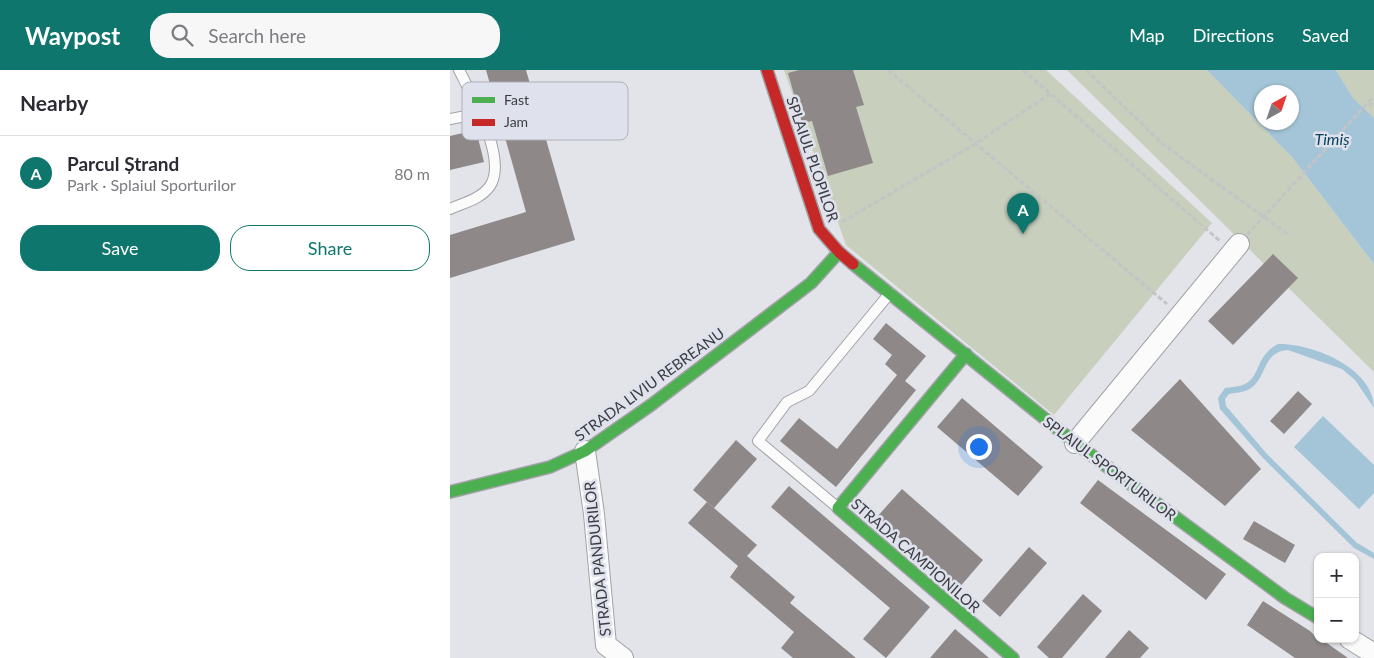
<!DOCTYPE html>
<meta charset="utf-8">
<style>
:root{--surface:#fff;--page:#f7f7f7;--text:#2b2b33;--muted:#7c7c81;--line:#e1e1e2;--accent:#0f766e}
body{margin:0;font-family:Lato,sans-serif;background:var(--page);color:var(--text)}
.controls{position:absolute;right:15px;bottom:15px;display:grid;overflow:hidden;border-radius:10px;box-shadow:0 1px 4px #0004}
.controls button{width:45px;height:45px;display:grid;place-items:center;padding:0;border:0;border-bottom:1px solid var(--line);background:var(--surface);color:var(--text);font:25px sans-serif}
.compass{position:absolute;left:804px;top:15px;width:45px;height:45px;border-radius:50%;background:var(--surface);box-shadow:0 1px 4px #0004;rotate:40deg}
.you{position:absolute;left:528px;top:376px;width:18px;height:18px;margin:-12px;border:4px solid #fff;border-radius:50%;background:#1a73e8;box-shadow:0 0 0 8px #1a73e833}
.badge{display:grid;place-items:center;width:32px;height:32px;border-radius:50%;background:var(--accent);color:#fff;font-size:16px;font-weight:700}
.pin{position:absolute;translate:-50% -41px;filter:drop-shadow(0 1px 2px #0008)}
.pin::after{content:'';position:absolute;top:26px;width:18px;height:15px;background:inherit;clip-path:polygon(0 0,100% 0,50% 100%)}
.list{margin:0;padding:0;list-style:none}
h2{display:flex;justify-content:space-between;align-items:center;height:65px;margin:0;padding:0 20px;font-size:21px}
h2 small{font-size:16px;font-weight:400;color:var(--muted)}
.list li{display:grid;grid-template-columns:32px 1fr auto;gap:15px;align-items:center;box-sizing:border-box;height:75px;padding:0 20px;border-top:1px solid var(--line)}
.list b{display:block;font-size:19px;white-space:nowrap}
.list p{margin:0;font-size:16px;white-space:nowrap;color:var(--muted)}
.list em{font-size:16px;font-style:normal;color:var(--muted)}
.actions{display:flex;gap:10px;padding:15px 20px}
.actions a{flex:1;padding:11px 0;border:1px solid var(--accent);border-radius:20px;text-align:center;font-size:18px;color:var(--accent)}
.actions .main{background:var(--accent);color:#fff}
.icon{flex:none;width:28px;height:28px;fill:none;stroke:currentColor;stroke-width:2;stroke-linecap:round;stroke-linejoin:round}
.map{position:relative;flex:none;width:924px;height:588px;overflow:hidden}
header{display:flex;align-items:center;gap:30px;box-sizing:border-box;height:70px;padding:0 25px;background:var(--accent);color:#fff}
header strong{font-size:24px}
nav{display:flex;gap:28px;margin-inline-start:auto;font-size:18px}
.search{width:350px;height:45px;background:var(--page);display:flex;align-items:center;gap:12px;box-sizing:border-box;padding:0 18px;border-radius:20px;color:var(--muted);font-size:19px}
main{display:flex}
aside{flex:1;background:var(--surface)}
.map>svg:first-child{display:block}
.green{fill:#c8cfbd}
.water{fill:#a4c4d7;fill-rule:evenodd}
.building{fill:#8e8889}
.lines{fill:none;stroke-linecap:round;stroke-linejoin:round}
.lane-casing{stroke:#a1a2a6;stroke-width:12}
.street-casing{stroke:#a1a2a6;stroke-width:22}
.fast-casing{stroke:#a1a2a6;stroke-width:14}
.jam-casing{stroke:#a1a2a6;stroke-width:14}
.path{stroke:#c4c4c6;stroke-width:3;stroke-dasharray:5 2.5;stroke-linecap:butt}
.lane{stroke:#fbfbfc;stroke-width:10}
.street{stroke:#fbfbfc;stroke-width:20}
.fast{stroke:#4caf50;stroke-width:11}
.jam{stroke:#c62828;stroke-width:11}
.path-bridge{stroke:#c4c4c6;stroke-width:3;stroke-dasharray:5 2.5;stroke-linecap:butt}
.labels{text-anchor:middle;dominant-baseline:central;stroke-width:5;stroke-linejoin:round;paint-order:stroke}
.street-label{font-size:15px;fill:#3a3c40;stroke:#dfe2ed}
.water-label{font-size:16px;font-style:italic;fill:#07435d;stroke:#dfe2ed}
.key{fill:#dfe2ed;stroke:#aeb0b9;stroke-width:1}
.key-label{font-size:14px;fill:#3a3c40}
</style>
<header>
<strong>Waypost</strong>
<div class="search"><svg class="icon" aria-label="search" viewBox="0 0 24 24"><circle cx="10" cy="10" r="6"/><path d="M15 15l6 6"/></svg>Search here</div>
<nav><a>Map</a><a>Directions</a><a>Saved</a></nav>
</header>
<main>
<aside>
<h2>Nearby<small></small></h2>
<ul class="list">
<li><span class="badge">A</span><div><b>Parcul Ștrand</b><p>Park · Splaiul Sporturilor</p></div><em>80 m</em></li>
</ul>
<div class="actions"><a class="main">Save</a><a>Share</a></div>
</aside>
<div class="map">
<svg width="924" height="588" viewBox="0 0 924 588">
<rect width="100%" height="100%" fill="#e2e4ea"/>
<g class="green">
<path d="M 334,0 L 596,0 L 762,153 L 604,345 L 396,175 Z"/>
<path d="M 617,0 L 757,0 L 842,87 L 924,194 L 924,302 Z"/>
<path d="M 886,0 L 924,0 L 924,48 L 903,28 Z"/>
</g>
<g class="water">
<path d="M 757,0 L 886,0 L 903,28 L 924,48 L 924,194 L 842,87 ZM 812,22 L 842,22 L 842,52 L 812,52 Z"/>
<path d="M 828,274 C 862,273 924,298 924,338 L 905,310 L 892,299 L 838,280 C 811,282 818,309 798,320 C 793,322 785,323 779,324 L 775,329 L 776,336 L 817,384 L 907,473 L 924,483 L 924,489 L 904,478 L 813,388 L 770,339 L 768,328 L 775,318 C 781,317 789,317 795,314 C 811,306 805,286 828,274 Z"/>
<path d="M 873,346 L 924,395 L 924,423 L 909,439 L 844,377 Z"/>
</g>
<g class="building">
<path d="M 36,0 L 76,0 L 125,170 L 0,208 L 0,165 L 76,142 Z"/>
<path d="M 349,0 L 403,0 L 414,35 L 406,37 L 423,93 L 378,106 L 362,51 L 352,53 L 338,3 Z"/>
<path d="M 26,60 L 34,92 L 0,100 L 0,66 Z"/>
<path d="M 823,184 L 848,208 L 783,275 L 758,251 Z"/>
<path d="M 436,253 L 476,286 L 455,311 L 466,320 L 386,417 L 330,371 L 349,348 L 387,379 L 447,305 L 435,294 L 442,285 L 423,269 Z"/>
<path d="M 730,309 L 811,399 L 775,436 L 681,360 Z"/>
<path d="M 848,321 L 862,334 L 834,364 L 820,351 Z"/>
<path d="M 512,328 L 593,397 L 568,426 L 487,357 Z"/>
<path d="M 286,370 L 307,389 L 264,438 L 243,420 Z"/>
<path d="M 648,410 L 776,504 L 756,530 L 630,433 Z"/>
<path d="M 339,416 L 480,537 L 436,588 L 413,569 L 440,538 L 321,437 Z"/>
<path d="M 452,419 L 533,490 L 508,519 L 426,448 Z"/>
<path d="M 257,432 L 307,475 L 297,486 L 345,527 L 340,533 L 406,588 L 343,588 L 331,578 L 344,562 L 280,507 L 288,496 L 238,453 Z"/>
<path d="M 804,451 L 845,475 L 835,493 L 793,469 Z"/>
<path d="M 579,477 L 597,493 L 550,547 L 532,531 Z"/>
<path d="M 633,524 L 652,541 L 612,588 L 599,588 L 587,577 Z"/>
<path d="M 813,531 L 860,561 L 868,569 L 871,569 L 898,588 L 845,588 L 797,555 Z"/>
<path d="M 505,559 L 539,588 L 480,588 Z"/>
<path d="M 679,560 L 699,578 L 690,588 L 655,588 Z"/>
</g>
<g class="lines">
<g class="lane-casing">
<g id="lane">
<path d="M 0,49 L 31,43"/>
<path d="M 0,139 C 13,133 31,129 40,116 C 58,89 22,26 9,0"/>
<path d="M 387,437 L 308,371 L 337,332 L 359,321 L 440,223"/>
</g>
</g>
<g class="street-casing">
<g id="street">
<path d="M 625,373 L 789,174"/>
<path d="M 135,381 L 144,444 L 156,575 L 173,588"/>
<path d="M 900,569 L 924,584"/>
</g>
</g>
<g class="fast-casing">
<g id="fast">
<path d="M 403,194 L 625,373 L 835,528 L 868,548"/>
<path d="M 516,284 L 388,438 L 563,588"/>
<path d="M 0,422 L 100,397 L 135,381 L 201,335 L 361,213 L 389,182"/>
</g>
</g>
<g class="jam-casing">
<path id="jam" d="M 317,0 L 369,159 L 389,182 L 403,194"/>
</g>
<g class="path">
<path d="M 438,0 L 717,234"/>
<path d="M 573,0 L 770,171"/>
<path d="M 636,0 L 714,75 L 839,165"/>
<path d="M 919,37 L 924,31"/>
<path d="M 392,152 L 525,74 L 600,24"/>
</g>
<use href="#lane" class="lane"/>
<use href="#street" class="street"/>
<use href="#fast" class="fast"/>
<use href="#jam" class="jam"/>
<path class="path-bridge" d="M 797,165 L 924,26"/>
</g>
<g class="labels">
<g class="street-label">
<text transform="translate(363 89) rotate(71)">SPLAIUL PLOPILOR</text>
<text transform="translate(199 314) rotate(-36)">STRADA LIVIU REBREANU</text>
<text transform="translate(660 398) rotate(37)">SPLAIUL SPORTURILOR</text>
<text transform="translate(466 485) rotate(41)">STRADA CAMPIONILOR</text>
<text transform="translate(147 489) rotate(-96)">STRADA PANDURILOR</text>
</g>
<g class="water-label">
<text x="882" y="68">Timiș</text>
</g>
</g>
<rect x="12" y="12" width="166" height="58" rx="8" class="key"/>
<rect x="22" y="27" width="23" height="6" fill="#4caf50"/>
<rect x="22" y="49" width="23" height="7" fill="#c62828"/>
<g class="key-label">
<text x="54" y="35">Fast</text>
<text x="54" y="57">Jam</text>
</g>
</svg>
<div class="controls">
<button>+</button>
<button>−</button>
</div>
<svg class="compass" viewBox="-18 -18 36 36"><path d="M0-13l5 13h-10z" fill="#e53935"/><path d="M0 13l5-13h-10z" fill="#7c7c81"/></svg>
<div class="you"></div>
<div class="pin badge" style="left:573px;top:164px">A</div>
</div>
</main>
